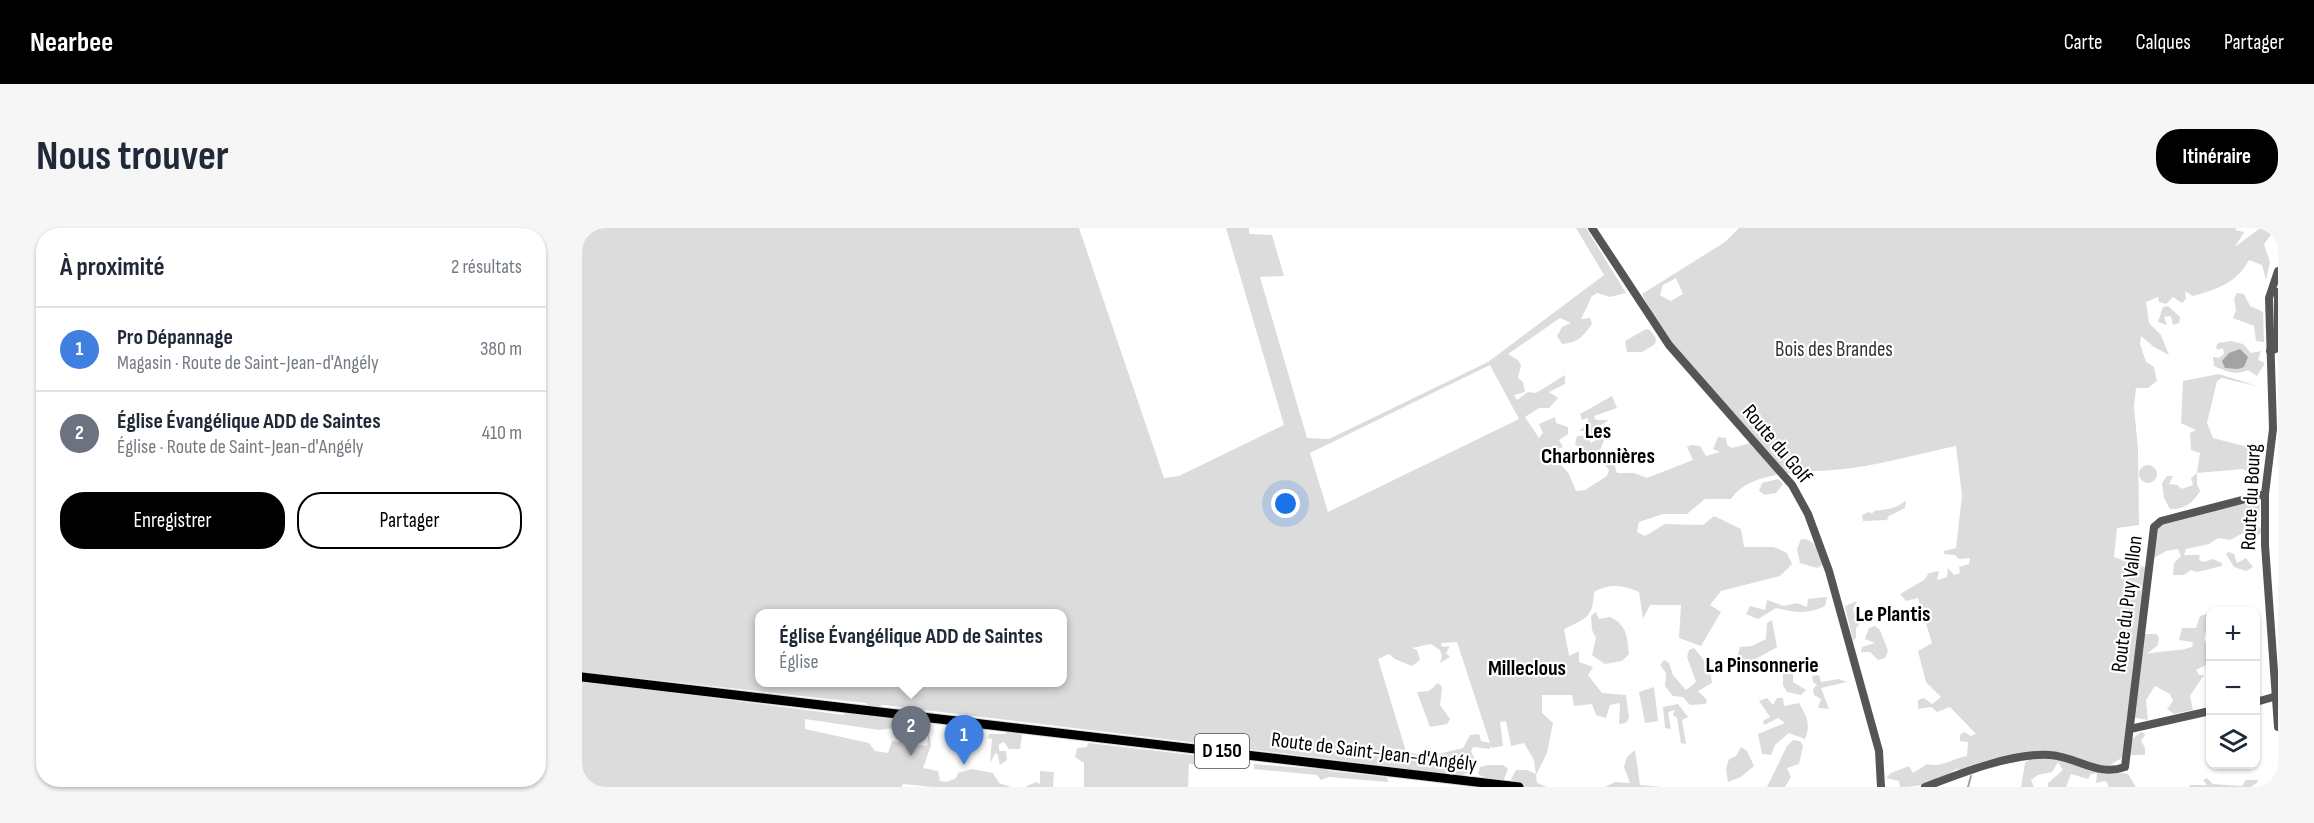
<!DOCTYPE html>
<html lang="fr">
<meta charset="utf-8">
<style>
:root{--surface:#fff;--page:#f6f6f7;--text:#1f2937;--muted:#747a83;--line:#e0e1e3;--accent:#000}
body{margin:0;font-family:"Sofia Sans Condensed",sans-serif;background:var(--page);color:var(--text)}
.controls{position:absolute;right:18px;bottom:18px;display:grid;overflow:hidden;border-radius:12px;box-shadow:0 2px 4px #0004}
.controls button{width:54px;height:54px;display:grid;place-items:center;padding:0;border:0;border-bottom:2px solid var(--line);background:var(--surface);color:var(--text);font:30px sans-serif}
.you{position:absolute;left:704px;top:276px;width:21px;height:21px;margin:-15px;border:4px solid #fff;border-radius:50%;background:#1a73e8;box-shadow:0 0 0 9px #1a73e833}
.badge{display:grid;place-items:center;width:39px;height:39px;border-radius:50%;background:var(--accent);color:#fff;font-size:20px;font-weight:700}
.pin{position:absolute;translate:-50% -50px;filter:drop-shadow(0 2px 3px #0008)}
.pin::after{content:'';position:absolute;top:32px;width:21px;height:18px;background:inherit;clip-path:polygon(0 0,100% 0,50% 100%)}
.popup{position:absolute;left:173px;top:381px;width:312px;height:78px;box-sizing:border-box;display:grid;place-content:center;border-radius:12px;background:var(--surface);filter:drop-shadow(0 2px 4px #0005);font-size:20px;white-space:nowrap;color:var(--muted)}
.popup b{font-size:22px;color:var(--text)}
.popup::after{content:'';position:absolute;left:50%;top:100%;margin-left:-12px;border:12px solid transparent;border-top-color:var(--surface)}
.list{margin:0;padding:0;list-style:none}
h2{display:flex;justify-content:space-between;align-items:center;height:78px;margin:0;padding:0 24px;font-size:26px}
h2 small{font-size:20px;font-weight:400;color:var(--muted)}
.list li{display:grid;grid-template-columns:39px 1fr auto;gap:18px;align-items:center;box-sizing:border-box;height:84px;padding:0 24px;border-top:2px solid var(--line)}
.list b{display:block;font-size:22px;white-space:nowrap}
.list p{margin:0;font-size:20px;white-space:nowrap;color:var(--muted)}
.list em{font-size:20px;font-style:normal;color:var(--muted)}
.actions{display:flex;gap:12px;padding:18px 24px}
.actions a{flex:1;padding:14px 0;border:2px solid var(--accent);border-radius:24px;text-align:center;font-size:21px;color:var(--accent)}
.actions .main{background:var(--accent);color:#fff}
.icon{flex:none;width:33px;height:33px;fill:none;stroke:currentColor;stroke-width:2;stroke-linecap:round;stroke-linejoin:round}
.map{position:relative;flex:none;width:1696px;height:559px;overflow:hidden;border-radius:24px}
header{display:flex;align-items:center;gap:36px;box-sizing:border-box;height:84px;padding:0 30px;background:var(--accent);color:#fff}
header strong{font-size:28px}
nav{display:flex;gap:33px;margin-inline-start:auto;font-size:21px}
.intro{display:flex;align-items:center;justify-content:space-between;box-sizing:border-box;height:144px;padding:0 36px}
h1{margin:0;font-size:42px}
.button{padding:15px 27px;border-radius:24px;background:var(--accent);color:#fff;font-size:21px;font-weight:700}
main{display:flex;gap:36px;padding:0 36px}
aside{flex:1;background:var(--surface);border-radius:24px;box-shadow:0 2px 4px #0004}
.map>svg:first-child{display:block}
.green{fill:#dcdcdc;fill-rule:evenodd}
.water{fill:#a3a3a3}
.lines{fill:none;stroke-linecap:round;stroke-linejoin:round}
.stream{stroke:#a3a3a3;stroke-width:2}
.major-casing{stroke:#dbdbdb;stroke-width:11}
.minor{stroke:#555;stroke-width:8}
.major{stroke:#000;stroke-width:9}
.labels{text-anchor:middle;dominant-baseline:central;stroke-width:4.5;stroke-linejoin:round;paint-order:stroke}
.shield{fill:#fff;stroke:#4c4c4c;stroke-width:1.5}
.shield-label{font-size:20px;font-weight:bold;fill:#000}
.park-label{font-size:21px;fill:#333;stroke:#fff}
.street-label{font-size:21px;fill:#000;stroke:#fff}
.neighbourhood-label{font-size:22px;font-weight:bold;fill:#000;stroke:#fff}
</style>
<header>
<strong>Nearbee</strong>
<nav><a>Carte</a><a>Calques</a><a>Partager</a></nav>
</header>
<div class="intro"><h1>Nous trouver</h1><a class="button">Itinéraire</a></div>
<main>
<aside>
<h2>À proximité<small>2 résultats</small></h2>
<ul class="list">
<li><span class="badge" style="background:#3f7fe0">1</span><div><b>Pro Dépannage</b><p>Magasin · Route de Saint-Jean-d'Angély</p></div><em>380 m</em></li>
<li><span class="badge" style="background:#6b7280">2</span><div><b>Église Évangélique ADD de Saintes</b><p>Église · Route de Saint-Jean-d'Angély</p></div><em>410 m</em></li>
</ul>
<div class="actions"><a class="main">Enregistrer</a><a>Partager</a></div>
</aside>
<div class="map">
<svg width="1696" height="559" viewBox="0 0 1696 559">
<rect width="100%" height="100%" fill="#fff"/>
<g class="green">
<path d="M 0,0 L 497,0 L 582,250 L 597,248 L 702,197 L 644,0 L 667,0 L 667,6 L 690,7 L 702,48 L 678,49 L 725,210 L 747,211 L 906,134 L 1022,47 L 994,0 L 1004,0 L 1044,65 L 1028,69 L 1015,65 L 1010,68 L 999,91 L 1008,90 L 1010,96 C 1001,108 996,115 980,116 L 975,108 L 980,99 L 989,95 L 978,90 L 926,126 L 936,132 L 939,137 L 936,150 L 941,154 L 943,164 L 932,167 L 935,172 L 946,164 L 954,165 L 983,147 L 983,156 L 967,164 L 976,170 L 967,180 L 957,180 L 943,189 L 957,210 L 961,205 L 957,196 L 973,189 L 974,195 L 986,199 L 986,206 L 977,212 L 981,219 L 968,224 L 987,246 L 994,263 L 1003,262 L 1025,248 L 1027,242 L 1023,237 L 1025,233 L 1031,232 L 1035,245 L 1052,245 L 1065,250 L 1111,232 L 1105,219 L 1109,217 L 1118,218 L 1124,228 L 1138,224 L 1131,221 L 1136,209 L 1144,210 L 1145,217 L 1150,220 L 1172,214 L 1087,117 L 1060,66 L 1143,14 L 1157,0 L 1655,0 L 1653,2 L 1662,4 L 1653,19 L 1678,0 L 1694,0 L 1682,16 L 1688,34 L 1684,52 L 1680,37 L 1667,32 C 1655,55 1635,61 1611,68 L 1603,63 L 1604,71 L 1600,75 L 1591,69 L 1584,76 L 1577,74 L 1576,69 L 1564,74 L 1567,95 L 1579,107 L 1587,127 L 1572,119 L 1559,108 L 1558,116 L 1564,134 L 1572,139 L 1575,153 L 1566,160 L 1554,160 L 1552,179 L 1556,221 L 1557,297 L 1535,300 L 1532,329 L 1568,341 L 1560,406 L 1574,406 L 1577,409 L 1576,417 L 1565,426 C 1581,422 1596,424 1610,419 L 1611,414 L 1597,412 L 1600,400 L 1614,400 L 1618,388 L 1628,385 L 1628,401 L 1624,402 L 1622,411 L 1628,423 L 1628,447 L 1624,446 L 1626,436 L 1614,442 L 1617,447 L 1622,447 L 1608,468 L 1611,482 L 1592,486 L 1585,481 L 1591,473 L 1588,466 L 1573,458 L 1564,472 L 1566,492 L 1549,489 L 1547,510 L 1550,511 L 1559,504 L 1562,505 L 1563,508 L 1559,512 L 1563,520 L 1563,527 L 1545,527 L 1521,541 L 1546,546 L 1554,559 L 1527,559 L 1524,553 L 1514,555 L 1515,545 L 1509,546 L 1506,551 L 1489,546 L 1484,559 L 1466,559 L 1466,555 L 1481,542 L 1476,534 L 1470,544 L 1456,547 L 1449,552 L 1452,559 L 1439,559 L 1443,535 L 1448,531 L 1389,537 L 1381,542 L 1374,541 C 1356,554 1340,559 1318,559 L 1317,553 L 1304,550 L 1309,545 L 1327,538 L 1331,545 L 1345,536 C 1361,540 1371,530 1385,528 L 1386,514 L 1378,513 L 1378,507 L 1382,504 L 1389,508 L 1394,506 L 1368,479 L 1355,484 L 1349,479 L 1336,481 L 1336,472 L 1342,470 L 1350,476 L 1359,469 L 1344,454 L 1336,423 L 1350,415 L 1336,370 L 1324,373 L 1318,366 L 1342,352 L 1347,345 L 1357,343 L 1355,352 L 1365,349 L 1366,340 L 1372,347 L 1378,345 L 1377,339 L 1387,336 L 1388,330 L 1377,331 L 1373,327 L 1362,326 L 1362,323 L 1374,320 L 1380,268 L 1374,218 C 1340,225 1305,235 1270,240 C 1235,246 1171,238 1149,271 L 1123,271 L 1105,286 L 1081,286 L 1057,294 L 1055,304 L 1063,308 L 1083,296 L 1121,297 L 1132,288 L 1159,301 L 1162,319 L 1192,319 L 1205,325 L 1210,336 L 1198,348 L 1139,363 L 1128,377 L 1139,384 L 1119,418 L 1097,410 L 1099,377 L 1068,377 L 1061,391 L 1057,364 C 1041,357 1028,355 1012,364 C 1011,389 1004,391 982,401 L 987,428 L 997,423 L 997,434 L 1011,439 L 1006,447 L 1020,465 L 1044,467 L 1047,490 L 1044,495 L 1037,496 L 1038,475 L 1028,477 L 1024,490 L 1014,487 L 1010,476 L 992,478 L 990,467 L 960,467 L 960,485 L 971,495 L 965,525 L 954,547 L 955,555 L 965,559 L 938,559 L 929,551 L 934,542 L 945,542 L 954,546 L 952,532 L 942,515 L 929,518 L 924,493 L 918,494 L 921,518 L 909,520 L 908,517 L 908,521 L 891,519 L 889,523 L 895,536 L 889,548 L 884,545 L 877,550 L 827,544 L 813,539 L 367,485 L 302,477 L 288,480 L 284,475 L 0,444 ZM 1094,50 L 1101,66 L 1089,73 L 1078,67 L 1081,57 ZM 908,137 L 937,191 L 746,284 L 728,225 ZM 178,386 L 481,386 L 481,454 L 178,454 ZM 875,414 L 908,515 L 899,513 L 897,506 L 888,507 L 881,520 L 848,528 L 847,520 L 839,527 L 826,524 L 825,527 L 796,431 L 807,426 L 813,431 L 830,438 L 838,432 L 835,422 L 830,420 L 849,416 L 858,422 L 860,428 L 858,435 L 868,429 L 864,425 L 868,418 L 860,419 L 859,415 Z"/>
<path d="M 1655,65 L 1662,66 L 1668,78 L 1681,84 L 1682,114 L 1674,113 L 1672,98 L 1651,90 L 1654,82 L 1652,70 Z"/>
<path d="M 1586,78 L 1598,89 L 1597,95 L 1591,97 L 1589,88 L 1582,89 L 1585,97 L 1576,94 L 1581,79 Z"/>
<path d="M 1064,101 L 1068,102 L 1074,110 L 1073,116 L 1060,124 L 1045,124 L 1043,113 Z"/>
<path d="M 1649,113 L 1661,116 L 1669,125 L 1679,123 L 1676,132 L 1683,135 L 1675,148 L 1666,142 C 1654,148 1643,143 1632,138 L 1631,129 L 1637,130 L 1642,126 L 1641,120 L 1636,122 L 1634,119 L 1636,115 Z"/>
<path d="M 1637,146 L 1678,159 L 1640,150 L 1635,153 L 1625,195 L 1631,210 L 1670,220 L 1664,236 L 1668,241 L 1666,244 L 1661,241 L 1615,245 L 1615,256 L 1618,263 C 1611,275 1602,282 1588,281 L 1582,270 L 1580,255 L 1585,248 L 1591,248 L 1587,256 L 1596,257 L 1599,261 L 1611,257 L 1609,250 L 1615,245 L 1618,225 L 1609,222 L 1608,205 L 1614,202 L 1599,195 L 1601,153 Z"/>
<path d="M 1030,168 L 1035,180 L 1012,188 L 1014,192 L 1027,192 L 1016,199 L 1018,203 L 1007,211 L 1009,215 L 1019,209 L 1022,212 L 1017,225 L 1006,228 L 993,216 L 995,208 L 1007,207 L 1005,203 L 997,203 L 1006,195 L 1006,190 L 1000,192 L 998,186 Z"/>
<circle cx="1566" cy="246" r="9"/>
<path d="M 1196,251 L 1201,256 L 1194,265 L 1183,267 L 1177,263 L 1180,255 Z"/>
<path d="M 1324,272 L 1323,280 L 1307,288 L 1305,292 L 1281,293 L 1280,287 L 1287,284 L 1290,286 L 1292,283 C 1305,281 1315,281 1324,272 Z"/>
<path d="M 1675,272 L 1678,277 L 1676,298 L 1681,303 L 1673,310 L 1669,310 L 1669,305 L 1665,303 L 1648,312 L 1636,310 L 1627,316 L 1604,321 L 1602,327 L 1618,327 L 1617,332 L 1621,334 L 1631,331 L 1640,335 L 1640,338 L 1615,344 L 1609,342 L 1602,347 L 1591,347 L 1592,335 L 1599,328 L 1596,321 L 1584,323 L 1572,330 L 1575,299 L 1581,296 Z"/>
<path d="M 1219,311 C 1235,311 1236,324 1241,337 L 1235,340 L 1218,335 L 1215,321 Z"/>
<path d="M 1646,324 L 1652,326 L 1655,335 L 1664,330 L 1671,339 L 1664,343 L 1652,339 L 1644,326 Z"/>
<path d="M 1245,369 L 1243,378 C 1225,387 1212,384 1194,380 L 1176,391 L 1164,386 L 1168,378 L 1183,382 L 1185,372 L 1202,378 L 1215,375 L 1225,379 L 1226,371 Z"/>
<path d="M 1275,373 L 1271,381 L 1277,397 L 1274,400 L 1274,410 L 1271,413 L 1263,378 Z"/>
<path d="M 1014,384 L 1017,391 L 1028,389 C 1045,397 1045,408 1047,426 L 1040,433 L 1023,436 L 1010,427 L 1014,410 L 1010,402 L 1009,388 Z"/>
<path d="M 1190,392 L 1195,419 L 1161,438 L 1155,430 L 1158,419 L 1170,418 L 1184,411 L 1185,395 Z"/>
<path d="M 1293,398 L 1298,402 L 1306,423 L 1303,430 L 1296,432 L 1288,424 L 1279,424 L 1280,419 L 1293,415 L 1283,411 L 1287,400 Z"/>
<path d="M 1112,420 L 1128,440 L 1130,455 L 1116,463 L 1125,472 L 1124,476 L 1108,477 L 1101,469 L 1091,468 L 1083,458 L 1084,445 L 1078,437 L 1082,432 L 1087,435 L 1091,447 L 1104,462 L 1114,454 L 1105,429 L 1107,422 Z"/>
<path d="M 1201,444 L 1211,446 L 1211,454 L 1224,462 L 1219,467 L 1205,464 L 1201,457 Z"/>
<path d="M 1237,447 L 1239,454 L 1257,451 L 1265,454 L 1239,460 L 1247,481 L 1236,480 L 1239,471 L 1232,467 L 1231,461 L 1235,457 L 1231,454 L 1230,448 Z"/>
<path d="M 0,453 L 262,487 L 264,482 L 285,485 L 298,490 L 309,486 L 346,499 L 349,517 L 341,540 L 356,543 L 358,553 L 365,554 L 374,550 L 376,545 L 390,541 L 411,545 L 417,555 L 429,559 L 351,559 L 321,556 L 320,559 L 0,559 ZM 223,491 L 297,502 L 319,499 L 347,502 L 345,518 L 310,513 L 306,525 L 293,523 L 287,515 L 223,501 Z"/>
<path d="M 856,455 L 860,459 L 858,477 L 868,491 L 865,496 L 848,499 L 835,464 L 847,463 Z"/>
<path d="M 1072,459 L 1076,493 L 1063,495 L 1057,464 Z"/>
<path d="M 1185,470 L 1191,477 L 1195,470 L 1201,470 L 1202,478 L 1217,475 C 1225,489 1229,496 1223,511 L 1207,505 L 1193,517 L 1189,527 L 1180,526 L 1176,506 L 1203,495 L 1196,490 L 1182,497 L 1181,493 L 1188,489 L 1177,473 Z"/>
<path d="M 1096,476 L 1106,489 L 1100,492 L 1104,516 L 1099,515 L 1095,490 L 1091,487 L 1093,482 L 1086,484 L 1089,501 L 1083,500 L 1081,479 Z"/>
<path d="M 431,502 L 440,507 L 438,521 L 427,521 L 422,514 L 417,516 L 417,523 L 424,523 L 425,532 L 418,537 L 415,525 L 413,526 L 408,535 L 410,511 L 406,510 L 407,506 L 423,506 Z"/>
<path d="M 1211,512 L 1218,513 L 1221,518 L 1217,536 L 1205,540 L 1209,549 L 1203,559 L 1185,559 L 1205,518 Z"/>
<path d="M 506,515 L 662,533 L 664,541 L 607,536 L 606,559 L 502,559 L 502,535 L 493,529 L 495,520 L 505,519 Z"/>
<path d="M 1159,519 L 1165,523 L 1172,538 L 1159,549 L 1146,554 L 1144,541 L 1147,531 L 1154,528 Z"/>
<path d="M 1053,522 L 1058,557 L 1080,559 L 1023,559 L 1033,554 L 1048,555 L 1042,539 L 1045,529 Z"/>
<path d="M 672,536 L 736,541 L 742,539 L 747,543 L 805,549 L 806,554 L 747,549 L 739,552 L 735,547 L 672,541 Z"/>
<path d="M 907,537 L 921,537 L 926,541 L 921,554 L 905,551 L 896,546 L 898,539 Z"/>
<path d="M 458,543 L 472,544 L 471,559 L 443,559 L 454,554 L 458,556 Z"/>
<path d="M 1625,550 L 1631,556 L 1660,558 L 1664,552 L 1675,552 L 1676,554 L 1669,559 L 1607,559 L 1608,557 L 1625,557 L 1621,552 Z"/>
</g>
<path class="water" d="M 1658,121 L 1666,129 L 1662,139 L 1656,141 L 1643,140 L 1640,133 L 1647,125 Z"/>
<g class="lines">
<path class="stream" d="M 1386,559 L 1389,548"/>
<g class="major-casing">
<path id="major" d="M 0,449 L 937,559"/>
</g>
<g class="minor">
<path d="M 1010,0 L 1087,117 L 1210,257 L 1226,286 L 1247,343 L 1297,523 L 1299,559"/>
<path d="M 1696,43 L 1687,70 L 1691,201 L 1683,266 L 1683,317 L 1696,499"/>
<path d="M 1688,123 L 1696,120 L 1696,64"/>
<path d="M 1674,474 L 1695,468"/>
<path d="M 1548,501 L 1628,483"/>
<path d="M 1343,559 C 1377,546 1432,524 1468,527 C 1496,529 1515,549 1543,539 L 1572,299 L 1579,293 L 1683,266"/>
</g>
<use href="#major" class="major"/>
</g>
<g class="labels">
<rect class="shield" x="613" y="506" width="54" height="34" rx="4.5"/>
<g class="shield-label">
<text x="640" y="523">D 150</text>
</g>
<g class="park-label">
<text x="1252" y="121">Bois des Brandes</text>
</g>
<g class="street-label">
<text transform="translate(1195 216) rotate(50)">Route du Golf</text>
<text transform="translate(1669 269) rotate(-87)">Route du Bourg</text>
<text transform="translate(1545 376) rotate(-83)">Route du Puy Vallon</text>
<text transform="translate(792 524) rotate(7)">Route de Saint-Jean-d'Angély</text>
</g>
<g class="neighbourhood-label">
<text x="1016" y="203">Les<tspan x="1016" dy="25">Charbonnières</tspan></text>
<text x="1311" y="386">Le Plantis</text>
<text x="1180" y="437">La Pinsonnerie</text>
<text x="945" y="440">Milleclous</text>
</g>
</g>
</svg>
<div class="controls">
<button>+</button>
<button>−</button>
<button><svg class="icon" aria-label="layers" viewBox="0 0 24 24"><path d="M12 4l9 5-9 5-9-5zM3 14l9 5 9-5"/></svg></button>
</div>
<div class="you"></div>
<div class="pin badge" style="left:382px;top:537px;background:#3f7fe0">1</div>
<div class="pin badge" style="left:329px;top:528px;background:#6b7280">2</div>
<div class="popup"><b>Église Évangélique ADD de Saintes</b>Église</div>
</div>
</main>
